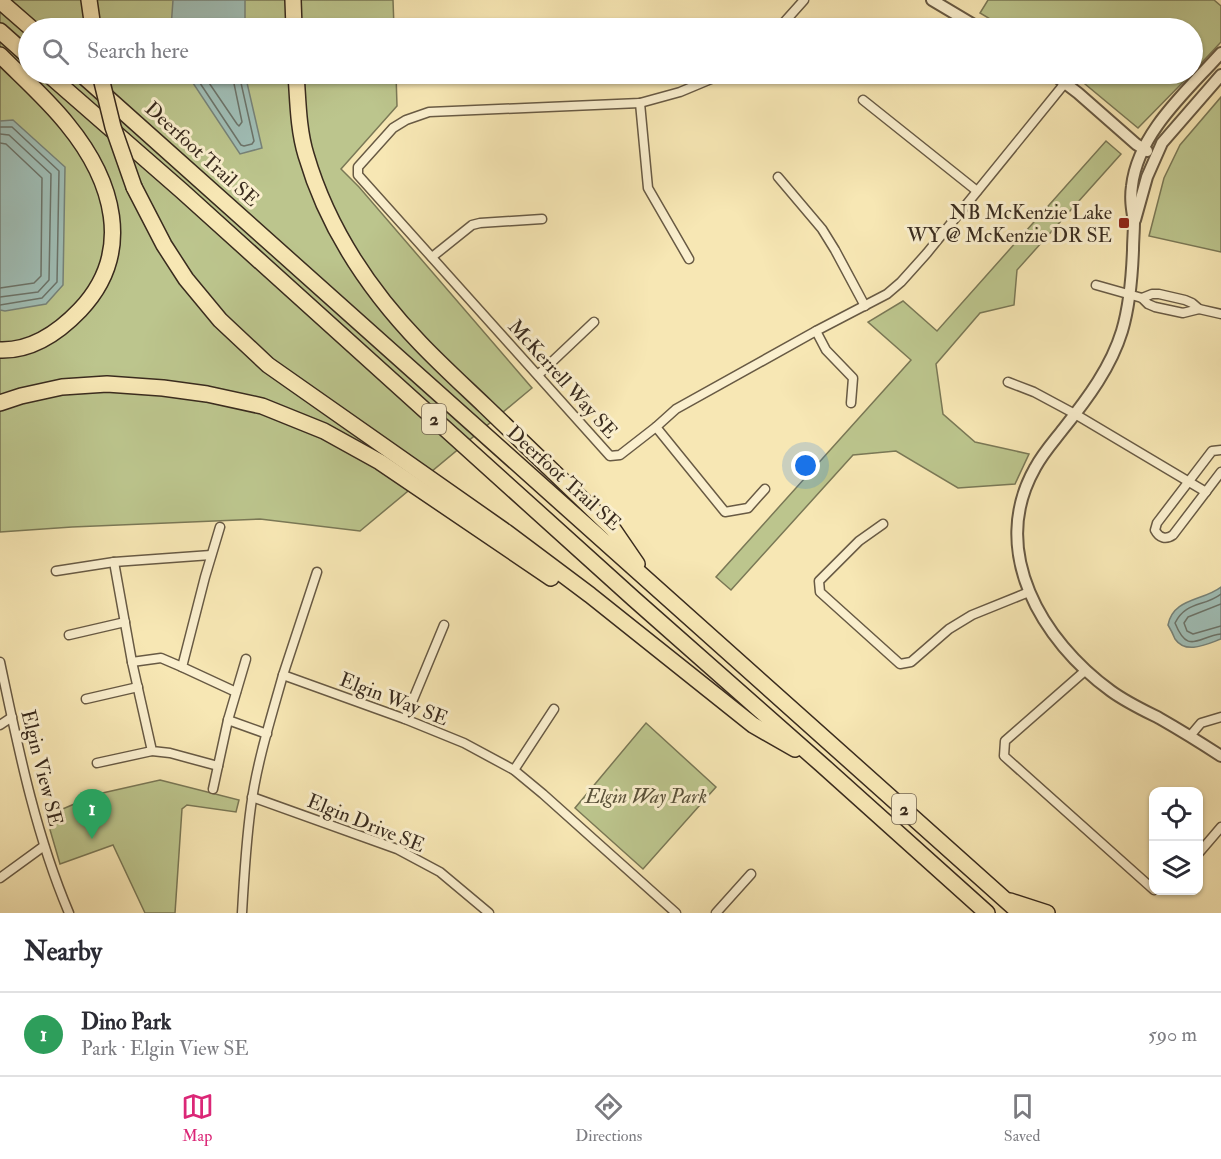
<!DOCTYPE html>
<meta charset="utf-8">
<style>
:root{--surface:#fff;--page:#f2f2f3;--text:#2b2b33;--muted:#7c7c81;--line:#e1e1e2;--accent:#db2777}
body{margin:0;font-family:"IM FELL Double Pica",serif;background:var(--page);color:var(--text)}
.controls{position:absolute;right:18px;bottom:18px;display:grid;overflow:hidden;border-radius:12px;box-shadow:0 2px 4px #0004}
.controls button{width:54px;height:54px;display:grid;place-items:center;padding:0;border:0;border-bottom:2px solid var(--line);background:var(--surface);color:var(--text);font:30px sans-serif}
.you{position:absolute;left:806px;top:466px;width:21px;height:21px;margin:-15px;border:4px solid #fff;border-radius:50%;background:#1a73e8;box-shadow:0 0 0 9px #1a73e833}
.badge{display:grid;place-items:center;width:39px;height:39px;border-radius:50%;background:var(--accent);color:#fff;font-size:20px;font-weight:700}
.pin{position:absolute;translate:-50% -50px;filter:drop-shadow(0 2px 3px #0008)}
.pin::after{content:'';position:absolute;top:32px;width:21px;height:18px;background:inherit;clip-path:polygon(0 0,100% 0,50% 100%)}
.list{margin:0;padding:0;list-style:none}
h2{display:flex;justify-content:space-between;align-items:center;height:78px;margin:0;padding:0 24px;font-size:26px}
h2 small{font-size:20px;font-weight:400;color:var(--muted)}
.list li{display:grid;grid-template-columns:39px 1fr auto;gap:18px;align-items:center;box-sizing:border-box;height:84px;padding:0 24px;border-top:2px solid var(--line)}
.list b{display:block;font-size:22px;white-space:nowrap}
.list p{margin:0;font-size:20px;white-space:nowrap;color:var(--muted)}
.list em{font-size:20px;font-style:normal;color:var(--muted)}
.icon{flex:none;width:33px;height:33px;fill:none;stroke:currentColor;stroke-width:2;stroke-linecap:round;stroke-linejoin:round}
.map{position:relative;flex:none;width:1221px;height:913px;overflow:hidden}
.search{position:absolute;background:var(--surface);box-shadow:0 2px 4px #0004;left:18px;right:18px;top:18px;height:66px;display:flex;align-items:center;gap:15px;box-sizing:border-box;padding:0 21px;border-radius:33px;color:var(--muted);font-size:22px}
.sheet{height:162px;background:var(--surface)}
nav{display:flex;justify-content:space-around;align-items:center;box-sizing:border-box;height:84px;border-top:2px solid var(--line);background:var(--surface);font-size:16px;color:var(--muted)}
nav a{display:grid;justify-items:center;gap:3px}
nav .on{color:var(--accent)}
.map>svg:first-child{display:block}
.green{fill:#bcc58d;stroke:#7a7856;stroke-width:1.5}
.water{fill:#a0beb6;stroke:#778379;stroke-width:1.5}
.lines{fill:none;stroke-linecap:round;stroke-linejoin:round}
.shore{stroke:#6c746a;stroke-width:1.5}
.minor-casing{stroke:#685a44;stroke-width:11}
.tertiary-casing{stroke:#685a44;stroke-width:14}
.motorway-casing{stroke:#392b1e;stroke-width:18}
.minor{stroke:#faefce;stroke-width:8}
.tertiary{stroke:#faefce;stroke-width:10}
.motorway{stroke:#f7e7b4;stroke-width:15}
.motorway-bridge-casing{stroke:#392b1e;stroke-width:18;stroke-linecap:butt}
.motorway-bridge{stroke:#f7e7b4;stroke-width:15}
.poi-dot{fill:#8f2418;stroke:#faefce;stroke-width:2}
.labels{text-anchor:middle;dominant-baseline:central;stroke-width:6;stroke-linejoin:round;paint-order:stroke}
.shield{fill:#faefce;stroke:#736653;stroke-width:1.5}
.shield-label{font-size:18px;font-weight:bold;fill:#392b1e}
.street-label{font-size:20px;fill:#392b1e;stroke:#faefce}
.poi-label{font-size:20px;fill:#392b1e;stroke:#faefce;text-anchor:end}
.park-label{font-size:20px;font-style:italic;fill:#5a523a;stroke:#faefce}
</style>
<div class="map">
<svg width="1221" height="913" viewBox="0 0 1221 913">
<rect width="100%" height="100%" fill="#f7e7b4"/>
<filter id="stains"><feTurbulence type="fractalNoise" baseFrequency=".00333" numOctaves="4"/><feColorMatrix values="0 0 0 0 .2 0 0 0 0 .09 0 0 0 0 .02 0 0 0 .5 -.17"/></filter>
<radialGradient id="worn" r=".72"><stop offset=".6" stop-color="#630" stop-opacity="0"/><stop offset="1" stop-color="#630" stop-opacity=".3"/></radialGradient>
<g class="green">
<path d="M 0,0 L 393,0 L 394,28 L 28,28 L 28,74 L 396,74 L 397,106 L 341,169 L 359,187 L 532,388 L 360,531 L 260,519 L 72,527 L 0,532 Z"/>
<path d="M 988,0 L 1214,0 L 1221,6 L 1221,42 L 1193,72 L 1192,28 L 1005,28 L 980,13 Z"/>
<path d="M 1073,74 L 1191,74 L 1138,128 Z"/>
<path d="M 1221,97 L 1221,252 L 1149,236 L 1164,178 L 1180,145 Z"/>
<path d="M 1106,141 L 1121,154 L 1017,270 L 1014,305 L 980,313 L 936,364 L 943,414 L 975,442 L 1029,454 L 1015,484 L 958,488 L 896,451 L 853,455 L 731,590 L 716,577 L 911,360 L 868,322 L 903,301 L 937,331 Z"/>
<path d="M 646,723 L 716,787 L 643,869 L 575,808 Z"/>
<path d="M 160,780 L 239,800 L 236,812 L 187,805 L 182,809 L 175,913 L 145,913 L 113,845 L 60,864 L 46,816 L 98,794 Z"/>
</g>
<g class="water">
<path d="M 173,0 L 245,0 L 245,28 L 171,28 Z"/>
<path d="M 187,74 L 245,74 L 262,148 L 240,154 Z"/>
<path d="M 13,120 L 65,167 L 63,285 L 46,304 L 5,311 L 0,310 L 0,121 Z"/>
<path d="M 1221,587 L 1221,639 C 1207,644 1186,655 1175,639 C 1173,634 1171,630 1168,625 C 1173,598 1203,601 1221,587 Z"/>
</g>
<g class="lines">
<g class="shore">
<path d="M 194,74 L 241,145 L 244,146 L 252,144 L 254,141 L 239,74"/>
<path d="M 203,74 L 237,124 L 239,126 L 242,122 L 232,74"/>
<path d="M 0,127 L 12,127 L 59,171 L 57,282 L 42,298 L 0,305"/>
<path d="M 0,134 L 9,135 L 51,174 L 49,280 L 38,292 L 0,297"/>
<path d="M 0,143 L 6,144 L 42,178 L 41,276 L 34,283 L 0,288"/>
<path d="M 1221,594 C 1204,607 1186,601 1175,623 C 1188,655 1197,637 1221,634"/>
<path d="M 1221,604 L 1188,617 L 1184,623 L 1187,631 L 1193,634 L 1221,626"/>
</g>
<g class="minor-casing">
<g id="minor">
<path d="M 779,28 L 804,0"/>
<path d="M 723,74 L 680,92 L 640,103 L 429,112 L 406,120 L 393,128 L 358,167 L 358,175 L 610,456 L 620,455 L 656,427 L 676,409 L 816,331 L 887,294 L 901,282 L 927,253 L 1065,83"/>
<path d="M 863,100 L 977,191"/>
<path d="M 640,103 L 648,188 L 689,259"/>
<path d="M 778,177 L 822,229 L 835,250 L 865,306"/>
<path d="M 432,257 L 472,225 L 480,223 L 542,219"/>
<path d="M 1096,285 L 1142,298 L 1148,304 L 1155,307 L 1183,313 L 1199,309"/>
<path d="M 1142,298 L 1152,294 L 1159,294 L 1185,300 L 1192,303 L 1199,309 L 1221,314"/>
<path d="M 816,331 L 826,350 L 853,378 L 851,403"/>
<path d="M 538,375 L 594,322"/>
<path d="M 1008,382 L 1034,392 L 1075,414 L 1206,492"/>
<path d="M 656,427 L 725,512 L 748,508 L 765,489"/>
<path d="M 1221,450 L 1212,451 L 1157,523 L 1155,530 C 1159,538 1166,540 1173,535 L 1221,472"/>
<path d="M 883,524 L 859,541 L 819,581 L 820,592 L 900,664 L 911,662 L 949,629 L 972,615 L 1029,592"/>
<path d="M 220,527 L 205,577 L 182,667 L 236,692"/>
<path d="M 114,562 L 132,662"/>
<path d="M 56,571 L 114,562 L 211,555"/>
<path d="M 69,635 L 125,622"/>
<path d="M 0,662 C 18,747 35,833 69,913"/>
<path d="M 182,667 L 161,658 L 132,662 L 152,751 L 170,753 L 218,766"/>
<path d="M 1086,670 L 1005,741 L 1004,756 L 1154,890"/>
<path d="M 283,675 L 317,572"/>
<path d="M 86,699 L 138,687"/>
<path d="M 405,719 L 444,625"/>
<path d="M 228,720 L 246,659"/>
<path d="M 0,725 L 12,717"/>
<path d="M 1190,736 L 1201,723 L 1221,717"/>
<path d="M 97,763 L 152,751"/>
<path d="M 514,770 L 554,709"/>
<path d="M 213,789 L 228,720 L 267,734"/>
<path d="M 252,797 L 397,849 L 440,872 L 489,913"/>
<path d="M 1198,854 L 1221,827"/>
<path d="M 0,878 L 44,846"/>
<path d="M 242,913 C 244,877 246,842 251,806 C 257,762 271,718 283,675 L 405,719 L 464,743 L 514,770 L 543,794 L 676,913"/>
<path d="M 716,913 L 751,874"/>
</g>
</g>
<g class="tertiary-casing">
<g id="tertiary">
<path d="M 932,0 L 979,28"/>
<path d="M 1221,53 C 1187,91 1138,133 1132,186 C 1130,199 1132,210 1134,222 C 1134,231 1133,241 1133,250 C 1132,277 1130,304 1122,331 C 1111,367 1088,398 1064,428 C 1054,441 1043,453 1035,468 C 988,551 1042,641 1111,691 C 1126,702 1143,710 1159,718 C 1180,730 1201,743 1221,756"/>
<path d="M 1053,74 L 1078,93 L 1136,144 L 1147,151"/>
<path d="M 1135,220 L 1147,177 L 1162,143 L 1221,75"/>
</g>
</g>
<g class="motorway-casing">
<g id="motorway">
<path d="M 89,0 L 93,28"/>
<path d="M 293,0 L 294,28"/>
<path d="M 0,1 L 31,28"/>
<path d="M 0,31 L 28,56"/>
<path d="M 0,55 C 22,77 48,100 67,124 C 113,180 135,252 80,310 C 59,332 31,351 0,350"/>
<path d="M 48,74 L 182,191 L 634,599 L 821,764 L 987,913"/>
<path d="M 81,74 L 1020,913"/>
<path d="M 296,74 C 298,100 298,129 306,155 C 327,227 368,289 420,343 C 441,365 463,385 485,406 C 528,447 570,488 613,529 L 637,564"/>
<path d="M 134,187 L 164,245 L 186,279 L 220,320 L 268,365 L 506,532 L 590,595 L 753,725 L 795,749"/>
<path d="M 0,403 L 21,396 L 62,387 L 107,384 L 163,388 L 207,394 L 262,406 L 324,431 L 380,462 L 551,578"/>
<path d="M 1010,901 L 1047,913"/>
</g>
</g>
<use href="#minor" class="minor"/>
<use href="#tertiary" class="tertiary"/>
<use href="#motorway" class="motorway"/>
<g class="motorway-bridge-casing">
<path id="motorway-bridge" d="M 100,74 L 113,127 L 134,187"/>
</g>
<use href="#motorway-bridge" class="motorway-bridge"/>
</g>
<rect class="poi-dot" x="1118" y="217" width="12" height="12" rx="3"/>
<g class="labels">
<g class="shield">
<rect x="422" y="404" width="24" height="30" rx="4.5"/>
<rect x="892" y="794" width="24" height="30" rx="4.5"/>
</g>
<g class="shield-label">
<text x="434" y="419">2</text>
<text x="904" y="809">2</text>
</g>
<g class="street-label">
<text transform="translate(202 154) rotate(42)">Deerfoot Trail SE</text>
<text transform="translate(563 379) rotate(48)">McKerrell Way SE</text>
<text transform="translate(564 478) rotate(42)">Deerfoot Trail SE</text>
<text transform="translate(394 699) rotate(21)">Elgin Way SE</text>
<text transform="translate(42 768) rotate(76)">Elgin View SE</text>
<text transform="translate(366 823) rotate(22)">Elgin Drive SE</text>
</g>
<g class="poi-label">
<text x="1112" y="212">NB McKenzie Lake<tspan x="1112" dy="23">WY @ McKenzie DR SE</tspan></text>
</g>
<g class="park-label">
<text x="646" y="796">Elgin Way Park</text>
</g>
</g>
<rect width="100%" height="100%" filter="url(#stains)"/>
<rect width="100%" height="100%" fill="url(#worn)"/>
</svg>
<div class="controls">
<button><svg class="icon" aria-label="locate" viewBox="0 0 24 24"><circle cx="12" cy="12" r="6"/><path d="M12 2v4M12 18v4M2 12h4M18 12h4"/></svg></button>
<button><svg class="icon" aria-label="layers" viewBox="0 0 24 24"><path d="M12 4l9 5-9 5-9-5zM3 14l9 5 9-5"/></svg></button>
</div>
<div class="you"></div>
<div class="pin badge" style="left:92px;top:839px;background:#2e9e5b">1</div>
<div class="search"><svg class="icon" aria-label="search" viewBox="0 0 24 24"><circle cx="10" cy="10" r="6"/><path d="M15 15l6 6"/></svg>Search here</div>
</div>
<section class="sheet">
<h2>Nearby<small></small></h2>
<ul class="list">
<li><span class="badge" style="background:#2e9e5b">1</span><div><b>Dino Park</b><p>Park · Elgin View SE</p></div><em>590 m</em></li>
</ul>
</section>
<nav>
<a class="on"><svg class="icon" aria-label="map" viewBox="0 0 24 24"><path d="M3 6l6-2 6 2 6-2v14l-6 2-6-2-6 2zM9 4v14M15 6v14"/></svg>Map</a>
<a><svg class="icon" aria-label="directions" viewBox="0 0 24 24"><path d="M12 3l9 9-9 9-9-9zM9 14v-3h6M13 9l2 2-2 2"/></svg>Directions</a>
<a><svg class="icon" aria-label="saved" viewBox="0 0 24 24"><path d="M7 4h10v16l-5-4-5 4z"/></svg>Saved</a>
</nav>
